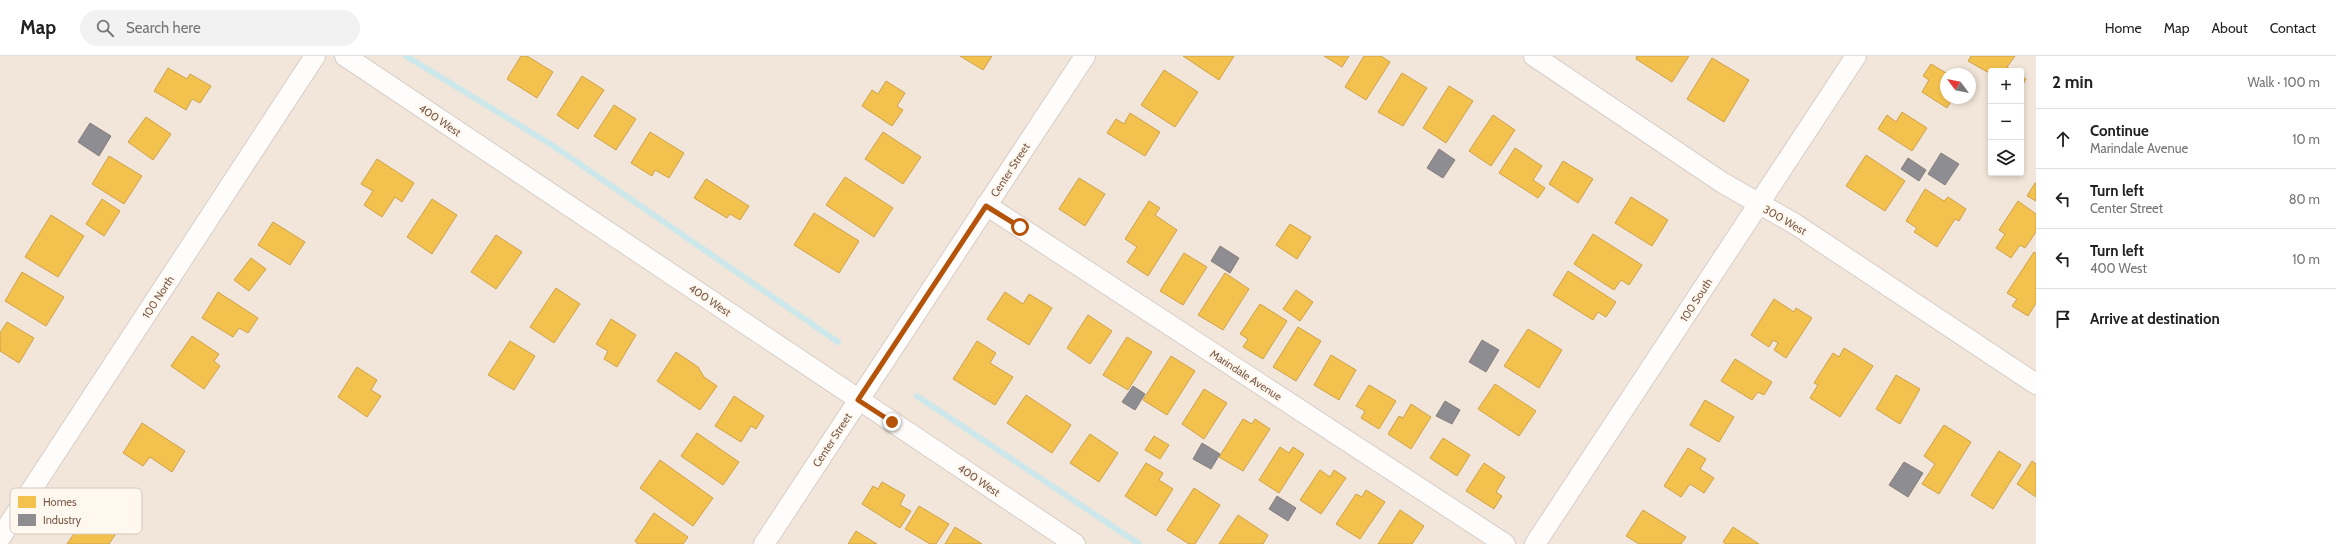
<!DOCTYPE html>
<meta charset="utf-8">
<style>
:root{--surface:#fff;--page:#f2f2f2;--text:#222;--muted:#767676;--line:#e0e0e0}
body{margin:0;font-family:Cabin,sans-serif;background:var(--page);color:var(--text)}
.controls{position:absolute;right:12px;top:12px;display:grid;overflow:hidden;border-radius:4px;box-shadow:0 2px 6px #0003}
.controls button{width:36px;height:36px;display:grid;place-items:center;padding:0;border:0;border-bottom:1px solid var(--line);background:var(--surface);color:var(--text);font:20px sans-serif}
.compass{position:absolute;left:1940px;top:12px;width:36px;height:36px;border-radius:50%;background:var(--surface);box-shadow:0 2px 6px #0003;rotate:302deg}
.stop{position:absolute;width:12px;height:12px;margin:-9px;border:3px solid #b45309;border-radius:50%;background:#fff}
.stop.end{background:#b45309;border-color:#fff;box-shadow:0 1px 4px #0008}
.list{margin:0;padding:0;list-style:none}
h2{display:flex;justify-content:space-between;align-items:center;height:52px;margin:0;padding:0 16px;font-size:17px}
h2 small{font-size:13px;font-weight:400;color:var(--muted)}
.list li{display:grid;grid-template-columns:26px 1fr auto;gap:12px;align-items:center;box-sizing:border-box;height:60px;padding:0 16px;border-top:1px solid var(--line)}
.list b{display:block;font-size:15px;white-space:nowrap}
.list p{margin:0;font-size:13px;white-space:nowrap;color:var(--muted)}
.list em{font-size:13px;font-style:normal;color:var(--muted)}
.icon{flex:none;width:22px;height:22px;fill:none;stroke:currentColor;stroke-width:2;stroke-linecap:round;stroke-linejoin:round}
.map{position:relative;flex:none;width:2036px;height:488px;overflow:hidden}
header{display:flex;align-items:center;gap:24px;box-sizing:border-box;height:56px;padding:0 20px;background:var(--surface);border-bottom:1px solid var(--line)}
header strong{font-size:19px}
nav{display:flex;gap:22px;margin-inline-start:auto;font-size:14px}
.search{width:280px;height:36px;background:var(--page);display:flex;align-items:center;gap:10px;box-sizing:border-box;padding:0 14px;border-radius:22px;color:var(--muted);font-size:15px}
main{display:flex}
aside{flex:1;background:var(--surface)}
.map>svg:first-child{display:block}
.residential{fill:#f2e5d9;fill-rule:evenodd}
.homes{fill:#f2c14e;stroke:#cea24c}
.industry{fill:#8d8d92;stroke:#877d7c}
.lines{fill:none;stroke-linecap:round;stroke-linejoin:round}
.stream{stroke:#cde8ea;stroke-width:6}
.minor-casing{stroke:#d8cec8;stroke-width:22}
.minor{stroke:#fefdfc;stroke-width:20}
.route{stroke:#b45309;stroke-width:5}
.labels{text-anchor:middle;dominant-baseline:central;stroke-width:4;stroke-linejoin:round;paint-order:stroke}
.street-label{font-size:11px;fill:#795849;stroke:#fff8ee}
.key{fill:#fff8ee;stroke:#d7c8bc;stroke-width:1}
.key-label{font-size:11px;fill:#795849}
</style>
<header>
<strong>Map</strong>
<div class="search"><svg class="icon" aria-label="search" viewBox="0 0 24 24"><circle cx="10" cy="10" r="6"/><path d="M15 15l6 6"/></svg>Search here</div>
<nav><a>Home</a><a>Map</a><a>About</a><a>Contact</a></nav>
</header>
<main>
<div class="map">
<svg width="2036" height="488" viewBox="0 0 2036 488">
<rect width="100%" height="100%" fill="#f9f3ec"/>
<path class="residential" d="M 0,0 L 2036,0 L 2036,488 L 0,488 ZM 1991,15 L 2021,15 L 2021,117 L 1991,117 ZM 1946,18 L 1970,18 L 1970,42 L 1946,42 Z"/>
<g class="homes">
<path d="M 521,0 L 527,0 L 553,16 L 537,42 L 507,23 Z"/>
<path d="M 960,0 L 992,0 L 983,14 Z"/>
<path d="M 1183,0 L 1234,0 L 1219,24 Z"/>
<path d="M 1324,0 L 1349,0 L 1342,11 Z"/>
<path d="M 1364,0 L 1381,0 L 1390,6 L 1366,44 L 1345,31 Z"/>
<path d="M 1637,0 L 1689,0 L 1672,26 L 1636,3 Z"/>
<path d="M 1971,0 L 2015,0 L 2007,11 L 2013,15 L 1991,15 L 1991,18 L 1968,5 Z"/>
<path d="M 1712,2 L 1749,24 L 1724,66 L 1687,43 Z"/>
<path d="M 1931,8 L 1948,18 L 1946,18 L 1946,42 L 1953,42 L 1947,52 L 1922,36 L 1929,24 L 1923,20 Z"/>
<path d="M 168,12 L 187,23 L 190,18 L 211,30 L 200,47 L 192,43 L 186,54 L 154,35 Z"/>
<path d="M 1164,14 L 1198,36 L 1175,71 L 1141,49 Z"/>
<path d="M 1402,17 L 1427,32 L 1403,70 L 1378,56 Z"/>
<path d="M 582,20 L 604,34 L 578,73 L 557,59 Z"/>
<path d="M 2021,20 L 2026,23 L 2021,32 Z"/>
<path d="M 886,25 L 905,37 L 897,50 L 903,54 L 892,70 L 862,50 L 872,34 L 878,38 Z"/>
<path d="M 1449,30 L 1473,45 L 1446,87 L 1423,72 Z"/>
<path d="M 614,49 L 636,63 L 616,94 L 594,80 Z"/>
<path d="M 1902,56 L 1927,72 L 1912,95 L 1878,73 L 1887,59 L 1896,66 Z"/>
<path d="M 1130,57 L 1160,76 L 1145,100 L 1107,77 L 1116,63 L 1124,68 Z"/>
<path d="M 1493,59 L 1515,74 L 1491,110 L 1469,95 Z"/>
<path d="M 146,61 L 171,78 L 153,104 L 128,86 Z"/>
<path d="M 650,76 L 684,97 L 669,122 L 655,114 L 652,120 L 631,107 Z"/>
<path d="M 883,76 L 921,101 L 903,128 L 865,103 Z"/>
<path d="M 1515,92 L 1542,110 L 1533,124 L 1545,132 L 1538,142 L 1499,117 Z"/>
<path d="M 1866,99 L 1905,125 L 1885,155 L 1846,130 Z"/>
<path d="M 109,100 L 142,120 L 124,148 L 92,128 Z"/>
<path d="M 377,103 L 414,127 L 402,146 L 395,141 L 382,161 L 364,149 L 373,135 L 361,128 Z"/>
<path d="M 1563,105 L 1593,123 L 1578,147 L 1549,128 Z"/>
<path d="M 845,121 L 893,152 L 874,181 L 826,149 Z"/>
<path d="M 1079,122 L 1105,138 L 1085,170 L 1059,153 Z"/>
<path d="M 706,123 L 749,150 L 740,164 L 730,158 L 727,162 L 694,142 Z"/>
<path d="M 2035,127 L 2036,127 L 2036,145 L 2027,140 Z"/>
<path d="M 1925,133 L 1944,145 L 1948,141 L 1966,153 L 1959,165 L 1955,163 L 1937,191 L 1914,176 L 1917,172 L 1906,165 Z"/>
<path d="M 1631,141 L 1668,164 L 1652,190 L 1615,167 Z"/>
<path d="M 102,143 L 120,155 L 104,180 L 86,168 Z"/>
<path d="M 432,143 L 457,159 L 432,198 L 407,181 Z"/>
<path d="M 1149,145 L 1160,152 L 1155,159 L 1177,174 L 1148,220 L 1127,206 L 1137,191 L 1125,183 Z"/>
<path d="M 2018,145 L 2036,158 L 2036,176 L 2025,192 L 2020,189 L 2011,202 L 1996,192 L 2005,178 L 1999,174 Z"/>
<path d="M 814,157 L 859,185 L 839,217 L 794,189 Z"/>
<path d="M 51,159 L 84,180 L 58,221 L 25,201 Z"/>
<path d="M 273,166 L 305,186 L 290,209 L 258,189 Z"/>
<path d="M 1290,168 L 1311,181 L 1297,203 L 1276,189 Z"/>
<path d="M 1593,178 L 1642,209 L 1629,229 L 1621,224 L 1614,234 L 1574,208 Z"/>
<path d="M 496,179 L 522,196 L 496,233 L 471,216 Z"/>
<path d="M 2034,196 L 2036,197 L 2036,247 L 2028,260 L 2012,250 L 2017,243 L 2007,237 Z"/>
<path d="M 1184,197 L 1207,211 L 1183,249 L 1160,235 Z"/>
<path d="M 251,202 L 266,213 L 249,235 L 234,224 Z"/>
<path d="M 1568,215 L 1616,246 L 1606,261 L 1598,256 L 1593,264 L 1553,239 Z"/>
<path d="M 22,216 L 64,241 L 46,270 L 5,245 Z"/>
<path d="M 1225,217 L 1249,233 L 1223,274 L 1198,259 Z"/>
<path d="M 556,232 L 580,248 L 554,287 L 530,271 Z"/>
<path d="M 1296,234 L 1313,246 L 1300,265 L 1283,253 Z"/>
<path d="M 218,236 L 258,262 L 248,277 L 239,272 L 233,281 L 202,262 Z"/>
<path d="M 1005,236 L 1023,248 L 1029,238 L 1052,252 L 1029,289 L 987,263 Z"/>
<path d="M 1774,243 L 1794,256 L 1796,252 L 1812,262 L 1786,302 L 1774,294 L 1778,287 L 1773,284 L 1769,291 L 1751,279 Z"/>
<path d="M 1260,248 L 1287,265 L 1263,303 L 1243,291 L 1248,283 L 1240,278 Z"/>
<path d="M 1088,259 L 1112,275 L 1090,308 L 1067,292 Z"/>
<path d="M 611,263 L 636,279 L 617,311 L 604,303 L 608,295 L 596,288 Z"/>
<path d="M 7,266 L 34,282 L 19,307 L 0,295 L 0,277 Z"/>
<path d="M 1298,271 L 1321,285 L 1296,325 L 1273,311 Z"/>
<path d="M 1528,273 L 1562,294 L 1539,332 L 1504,310 Z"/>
<path d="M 192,280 L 219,298 L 214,305 L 220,310 L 204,333 L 171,310 Z"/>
<path d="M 1127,281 L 1152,296 L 1128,334 L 1103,319 Z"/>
<path d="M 510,285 L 535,300 L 514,334 L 488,319 Z"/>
<path d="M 977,285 L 996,297 L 990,307 L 1013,321 L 995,349 L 953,323 Z"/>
<path d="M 1844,292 L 1873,310 L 1840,361 L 1810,342 L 1818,329 L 1814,327 L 1833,297 L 1839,301 Z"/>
<path d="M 676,296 L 698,311 L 704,321 L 717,330 L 700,354 L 657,325 Z"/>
<path d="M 1331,299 L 1356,314 L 1339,344 L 1314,329 Z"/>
<path d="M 1171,300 L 1195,315 L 1167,359 L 1143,344 Z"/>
<path d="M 1735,303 L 1772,326 L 1764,339 L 1758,336 L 1752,344 L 1721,325 Z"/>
<path d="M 357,311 L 377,324 L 371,334 L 381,340 L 367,361 L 338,341 Z"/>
<path d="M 1896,319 L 1920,333 L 1900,368 L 1876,353 Z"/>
<path d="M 1495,328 L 1536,355 L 1519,380 L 1478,353 Z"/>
<path d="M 1369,329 L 1396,345 L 1379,373 L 1361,362 L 1365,355 L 1356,350 Z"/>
<path d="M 1204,333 L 1227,347 L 1204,383 L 1182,368 Z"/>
<path d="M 1026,339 L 1071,369 L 1052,397 L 1007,367 Z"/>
<path d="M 734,340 L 764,360 L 756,373 L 751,370 L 741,386 L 715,370 Z"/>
<path d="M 1705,344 L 1734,361 L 1719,386 L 1690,369 Z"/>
<path d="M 1411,348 L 1431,361 L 1411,393 L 1388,378 L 1399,360 L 1403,362 Z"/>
<path d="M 1243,363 L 1252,368 L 1255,363 L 1270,373 L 1243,415 L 1219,401 Z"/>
<path d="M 142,367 L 185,395 L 172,416 L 150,401 L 143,410 L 123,397 Z"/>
<path d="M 1944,369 L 1971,386 L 1939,438 L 1922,428 L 1935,408 L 1924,400 Z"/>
<path d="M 697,377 L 739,406 L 723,429 L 681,400 Z"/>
<path d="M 1090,378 L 1118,397 L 1099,426 L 1070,407 Z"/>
<path d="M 1154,380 L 1169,389 L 1160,403 L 1145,394 Z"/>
<path d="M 1443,382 L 1470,399 L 1457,420 L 1430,402 Z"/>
<path d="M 1280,391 L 1289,397 L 1293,391 L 1304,398 L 1279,437 L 1259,424 Z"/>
<path d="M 1688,392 L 1706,403 L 1700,413 L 1714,422 L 1704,437 L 1690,428 L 1681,441 L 1664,430 Z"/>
<path d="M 1999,395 L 2021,409 L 1993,453 L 1971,439 Z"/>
<path d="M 660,404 L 713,442 L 693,470 L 640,432 Z"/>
<path d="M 2032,405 L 2036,408 L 2036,441 L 2017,428 Z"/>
<path d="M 1146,407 L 1163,417 L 1159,424 L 1173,433 L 1156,460 L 1125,440 Z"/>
<path d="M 1484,407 L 1505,421 L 1496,436 L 1502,440 L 1494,453 L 1466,435 Z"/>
<path d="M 1320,414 L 1330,421 L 1334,414 L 1346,422 L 1321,458 L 1300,444 Z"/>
<path d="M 882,426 L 905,439 L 900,449 L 911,455 L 900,472 L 862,448 L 873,430 L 878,433 Z"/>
<path d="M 1194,432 L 1220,449 L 1195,488 L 1189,488 L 1167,474 Z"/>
<path d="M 1366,434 L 1385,446 L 1360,483 L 1336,468 L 1356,438 L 1362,441 Z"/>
<path d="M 93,449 L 122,468 L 109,488 L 67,488 Z"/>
<path d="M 919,450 L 949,468 L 936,488 L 930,488 L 905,473 Z"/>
<path d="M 1400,454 L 1424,470 L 1412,488 L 1378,488 Z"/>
<path d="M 1643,454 L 1686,481 L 1681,488 L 1639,488 L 1626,480 Z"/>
<path d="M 654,457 L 688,481 L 683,488 L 638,488 L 635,485 Z"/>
<path d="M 1238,459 L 1268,479 L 1263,488 L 1219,488 Z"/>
<path d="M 955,471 L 982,488 L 945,488 Z"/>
<path d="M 1733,471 L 1759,488 L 1726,488 L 1723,486 Z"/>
<path d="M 856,475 L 877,488 L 848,488 Z"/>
</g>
<g class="industry">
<path d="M 90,67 L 111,80 L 99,100 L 78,86 Z"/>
<path d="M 1439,93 L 1455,104 L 1443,122 L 1427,112 Z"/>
<path d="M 1941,97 L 1959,108 L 1945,129 L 1928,118 Z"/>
<path d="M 1908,102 L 1926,114 L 1919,125 L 1901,113 Z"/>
<path d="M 1220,190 L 1239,202 L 1230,217 L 1211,205 Z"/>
<path d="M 1482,284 L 1499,294 L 1486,316 L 1469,306 Z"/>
<path d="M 1133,330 L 1145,338 L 1135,354 L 1122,346 Z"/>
<path d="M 1445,345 L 1460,354 L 1452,368 L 1436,360 Z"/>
<path d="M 1202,387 L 1220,398 L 1211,413 L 1193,403 Z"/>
<path d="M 1904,406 L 1923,417 L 1908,441 L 1889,429 Z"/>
<path d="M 1277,440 L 1296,452 L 1288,465 L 1269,453 Z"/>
</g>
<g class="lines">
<g class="stream">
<path d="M 406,0 L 555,91 L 838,286"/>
<path d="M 917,340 L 1139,488"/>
</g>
<g class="minor-casing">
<g id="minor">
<path d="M 345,0 L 1075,488"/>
<path d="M 1534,0 L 1723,127 L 1795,168 L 2036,328"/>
<path d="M 986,149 L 1505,488"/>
<path d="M 0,482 L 315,0"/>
<path d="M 764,488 L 1085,0"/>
<path d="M 1535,488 L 1856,0"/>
</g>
</g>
<use href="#minor" class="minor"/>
</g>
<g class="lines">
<path class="route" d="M 892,366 L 858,344 L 986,150 L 1020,171"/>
</g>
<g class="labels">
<g class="street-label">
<text transform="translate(440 64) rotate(34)">400 West</text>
<text transform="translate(1010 114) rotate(-57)">Center Street</text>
<text transform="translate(1785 164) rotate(30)">300 West</text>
<text transform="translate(158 241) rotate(-57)">100 North</text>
<text transform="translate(710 244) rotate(34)">400 West</text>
<text transform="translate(1696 244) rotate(-57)">100 South</text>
<text transform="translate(1246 319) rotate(33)">Marindale Avenue</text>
<text transform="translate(832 384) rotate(-57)">Center Street</text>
<text transform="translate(979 424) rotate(34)">400 West</text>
</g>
</g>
<rect x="10" y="432" width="132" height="46" rx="6" class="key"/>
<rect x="18" y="440" width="18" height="12" fill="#f2c14e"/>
<rect x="18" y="458" width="18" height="12" fill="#8d8d92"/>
<g class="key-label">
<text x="43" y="450">Homes</text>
<text x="43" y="468">Industry</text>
</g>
</svg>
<div class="controls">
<button>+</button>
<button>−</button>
<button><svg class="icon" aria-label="layers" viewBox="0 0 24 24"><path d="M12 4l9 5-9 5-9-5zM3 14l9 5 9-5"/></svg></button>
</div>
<svg class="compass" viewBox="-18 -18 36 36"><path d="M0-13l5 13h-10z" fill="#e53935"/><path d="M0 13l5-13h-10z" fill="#767676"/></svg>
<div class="stop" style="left:1020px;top:171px"></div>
<div class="stop end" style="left:892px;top:366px"></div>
</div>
<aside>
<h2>2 min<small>Walk · 100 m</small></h2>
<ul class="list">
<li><svg class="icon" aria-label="ahead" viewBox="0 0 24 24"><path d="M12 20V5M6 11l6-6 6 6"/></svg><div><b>Continue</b><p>Marindale Avenue</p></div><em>10 m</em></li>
<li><svg class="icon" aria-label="left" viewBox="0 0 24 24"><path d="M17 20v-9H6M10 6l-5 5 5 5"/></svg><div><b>Turn left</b><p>Center Street</p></div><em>80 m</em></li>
<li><svg class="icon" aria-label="left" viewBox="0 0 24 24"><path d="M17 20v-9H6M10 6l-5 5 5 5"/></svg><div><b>Turn left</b><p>400 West</p></div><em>10 m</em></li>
<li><svg class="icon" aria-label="arrive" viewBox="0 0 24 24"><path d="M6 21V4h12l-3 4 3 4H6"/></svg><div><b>Arrive at destination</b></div></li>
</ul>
</aside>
</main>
